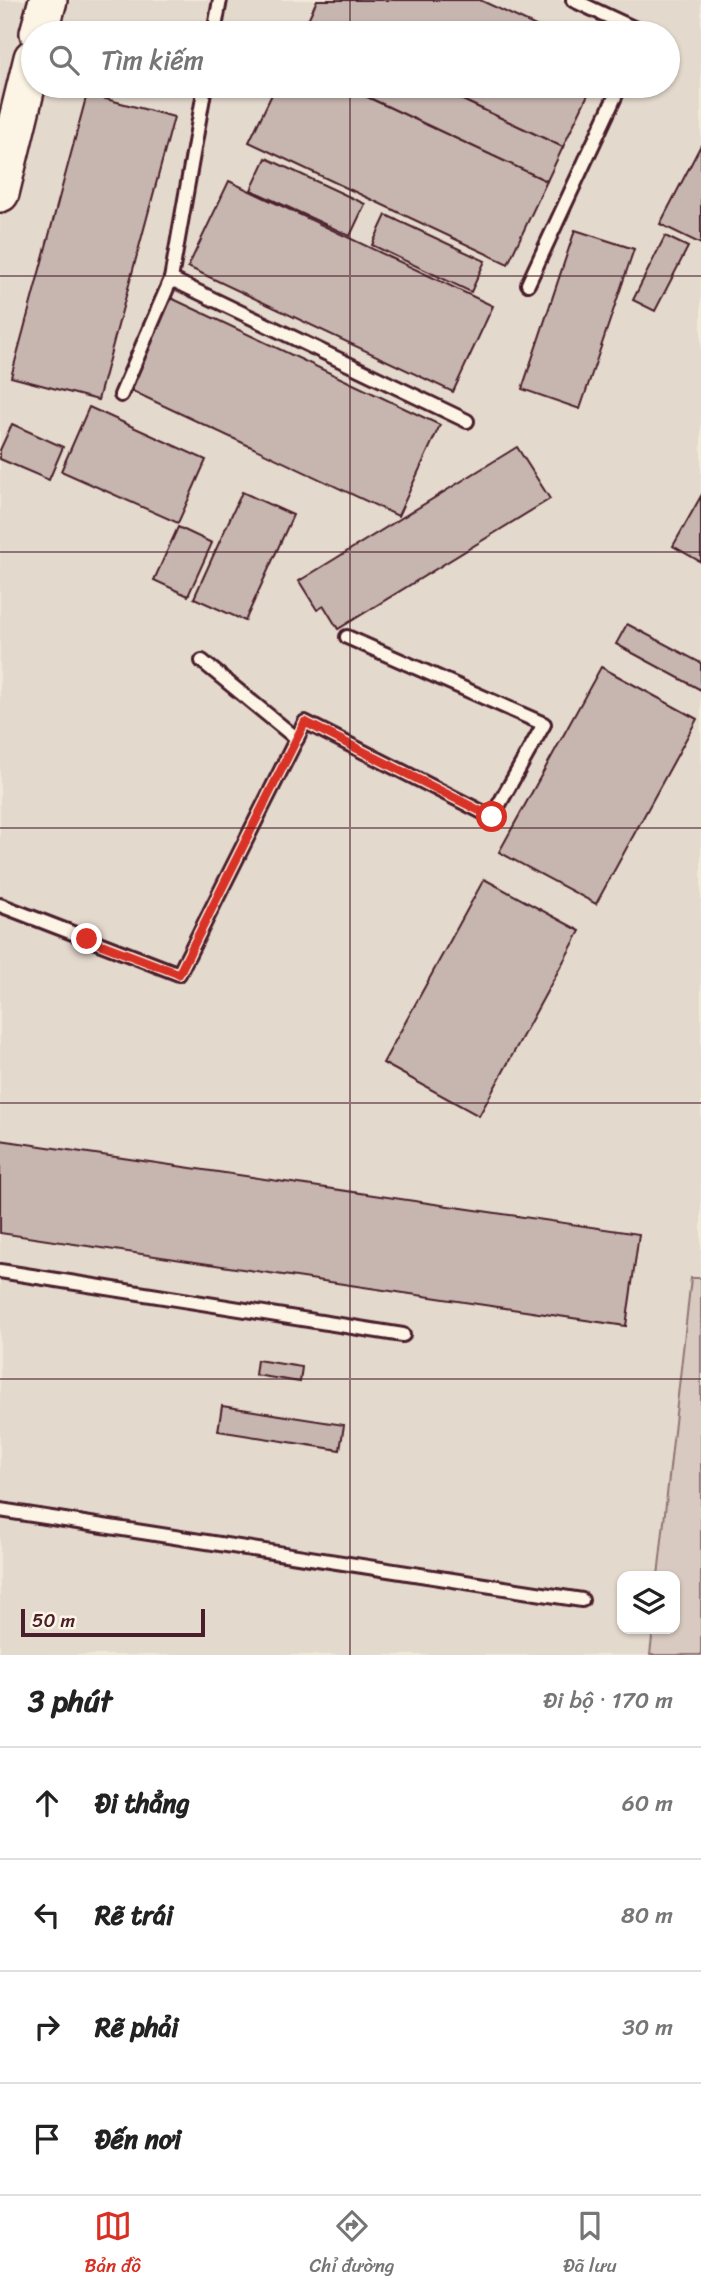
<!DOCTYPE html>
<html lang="vi">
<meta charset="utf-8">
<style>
:root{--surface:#fff;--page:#f2f2f2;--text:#222;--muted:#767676;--line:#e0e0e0;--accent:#d93025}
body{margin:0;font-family:Sriracha,sans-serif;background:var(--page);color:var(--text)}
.controls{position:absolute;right:21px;bottom:21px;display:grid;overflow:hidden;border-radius:14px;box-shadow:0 2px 5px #0004}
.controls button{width:63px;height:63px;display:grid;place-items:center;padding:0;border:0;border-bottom:2px solid var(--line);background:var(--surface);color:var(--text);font:35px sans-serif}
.scale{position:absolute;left:21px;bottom:18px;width:184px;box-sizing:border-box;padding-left:7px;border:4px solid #4a1f2b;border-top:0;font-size:19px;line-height:24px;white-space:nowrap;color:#4a1f2b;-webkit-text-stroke:5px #fcf5e5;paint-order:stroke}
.stop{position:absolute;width:21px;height:21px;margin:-16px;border:5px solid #d93025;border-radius:50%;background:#fff}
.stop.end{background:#d93025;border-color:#fff;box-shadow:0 2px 7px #0008}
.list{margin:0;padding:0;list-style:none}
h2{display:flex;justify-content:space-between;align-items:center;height:91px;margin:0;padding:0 28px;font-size:30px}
h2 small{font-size:23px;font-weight:400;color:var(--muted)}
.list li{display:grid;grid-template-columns:46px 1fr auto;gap:21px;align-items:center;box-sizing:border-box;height:112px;padding:0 28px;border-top:2px solid var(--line)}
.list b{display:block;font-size:26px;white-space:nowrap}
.list em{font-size:23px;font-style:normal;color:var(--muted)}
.icon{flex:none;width:38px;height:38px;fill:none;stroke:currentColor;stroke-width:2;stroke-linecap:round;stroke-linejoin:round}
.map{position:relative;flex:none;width:701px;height:1655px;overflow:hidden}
.search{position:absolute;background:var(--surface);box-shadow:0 2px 5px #0004;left:21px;right:21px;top:21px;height:77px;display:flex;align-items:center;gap:18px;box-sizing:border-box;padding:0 24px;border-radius:38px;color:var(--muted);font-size:26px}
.sheet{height:539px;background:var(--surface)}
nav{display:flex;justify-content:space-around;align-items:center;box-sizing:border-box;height:98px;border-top:2px solid var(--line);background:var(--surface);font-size:19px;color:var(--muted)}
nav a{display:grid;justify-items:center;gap:4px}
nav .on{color:var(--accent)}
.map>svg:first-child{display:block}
.built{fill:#e4d9cd;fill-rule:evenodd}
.green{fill:#d8cac0;stroke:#917476;stroke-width:2}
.building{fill:#c7b6af;stroke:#4a1f2b;stroke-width:2}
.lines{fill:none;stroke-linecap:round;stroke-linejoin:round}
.service-casing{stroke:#4a1f2b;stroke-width:18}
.primary-casing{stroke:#4a1f2b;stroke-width:42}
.service{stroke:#fcf5e5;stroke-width:12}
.primary{stroke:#fcf5e5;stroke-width:37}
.route{stroke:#d93025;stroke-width:9}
.grid{fill:none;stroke:#4a1f2b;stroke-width:2;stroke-opacity:0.55}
</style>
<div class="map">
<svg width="701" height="1655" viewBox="0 0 701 1655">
<rect width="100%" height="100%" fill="#f1e8da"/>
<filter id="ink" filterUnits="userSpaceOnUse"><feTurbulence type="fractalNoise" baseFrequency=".0143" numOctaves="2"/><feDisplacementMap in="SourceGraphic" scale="14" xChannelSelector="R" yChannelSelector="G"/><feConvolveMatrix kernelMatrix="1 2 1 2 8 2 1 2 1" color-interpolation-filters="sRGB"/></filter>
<g filter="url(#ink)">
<path class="built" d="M 0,0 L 701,0 L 701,1655 L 0,1655 ZM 33,33 L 668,33 L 668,86 L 33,86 ZM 622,1576 L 675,1576 L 675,1629 L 622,1629 Z"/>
<path class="green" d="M 691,1278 L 701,1278 L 701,1655 L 650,1655 L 653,1629 L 675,1629 L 675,1576 L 658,1576 Z"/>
<g class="building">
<path d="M 317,0 L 480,0 L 551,33 L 321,33 L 305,26 Z"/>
<path d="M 276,86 L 344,86 L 547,181 L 508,264 L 249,142 Z"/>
<path d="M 344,86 L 433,86 L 563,147 L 547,181 Z"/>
<path d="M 433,86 L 592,86 L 563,147 Z"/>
<path d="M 87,94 L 174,117 L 98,400 L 11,377 Z"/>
<path d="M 701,145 L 701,244 L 660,224 Z"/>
<path d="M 266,158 L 365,204 L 350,236 L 251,190 Z"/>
<path d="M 229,181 L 493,306 L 453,392 L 188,267 Z"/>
<path d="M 386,215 L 485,261 L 471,292 L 372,245 Z"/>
<path d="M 575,230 L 634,249 L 580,409 L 522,389 Z"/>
<path d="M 665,236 L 688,247 L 655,311 L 633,300 Z"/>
<path d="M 171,298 L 440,425 L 398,516 L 128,389 Z"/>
<path d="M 89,407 L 206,460 L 178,523 L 61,471 Z"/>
<path d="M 12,424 L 63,447 L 49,480 L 0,459 L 0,450 Z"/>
<path d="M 517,447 L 550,499 L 338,629 L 324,606 L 317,610 L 299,581 Z"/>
<path d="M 242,492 L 293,515 L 245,621 L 194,598 Z"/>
<path d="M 701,496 L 701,562 L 673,546 Z"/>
<path d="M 178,527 L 212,543 L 188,596 L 154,580 Z"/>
<path d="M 627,624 L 701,663 L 701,690 L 616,644 Z"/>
<path d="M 601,667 L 697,719 L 596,904 L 499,852 Z"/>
<path d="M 484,879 L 580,931 L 479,1116 L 383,1063 Z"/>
<path d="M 0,1140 L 639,1234 L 626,1326 L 0,1233 Z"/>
<path d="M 257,1360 L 302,1367 L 300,1382 L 255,1375 Z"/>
<path d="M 222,1406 L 344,1425 L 340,1450 L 218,1431 Z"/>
</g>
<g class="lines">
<g class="service-casing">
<g id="service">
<path d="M 573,0 L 644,33"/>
<path d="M 214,33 L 220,0"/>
<path d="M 171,279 L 467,421"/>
<path d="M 528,284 L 620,86"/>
<path d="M 121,395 L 171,279 L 205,86"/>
<path d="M 202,661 L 297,739"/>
<path d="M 0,905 L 179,974 L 305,722 L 492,817 L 544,724 L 347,637"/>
<path d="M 0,1271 L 403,1335"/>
<path d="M 0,1510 L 582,1600"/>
</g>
</g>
<g class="primary-casing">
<g id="primary">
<path d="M 39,33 L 48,0"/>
<path d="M 0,193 L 33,58"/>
</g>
</g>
<use href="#service" class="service"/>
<use href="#primary" class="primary"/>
</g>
</g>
<g class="lines" filter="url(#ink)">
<path class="route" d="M 87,939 L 179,974 L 305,722 L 492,817"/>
</g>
<path class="grid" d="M 350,0 L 350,33M 350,86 L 350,1655M 0,276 L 701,276M 0,552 L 701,552M 0,828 L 701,828M 0,1103 L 701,1103M 0,1379 L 701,1379"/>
</svg>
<div class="controls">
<button><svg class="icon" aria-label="layers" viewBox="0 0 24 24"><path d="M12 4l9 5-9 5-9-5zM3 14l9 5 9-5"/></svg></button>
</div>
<div class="scale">50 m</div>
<div class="stop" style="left:492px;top:817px"></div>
<div class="stop end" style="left:87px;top:939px"></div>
<div class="search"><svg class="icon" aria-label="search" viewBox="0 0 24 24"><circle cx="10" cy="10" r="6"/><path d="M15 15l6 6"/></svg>Tìm kiếm</div>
</div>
<section class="sheet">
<h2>3 phút<small>Đi bộ · 170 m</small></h2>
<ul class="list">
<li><svg class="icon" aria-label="ahead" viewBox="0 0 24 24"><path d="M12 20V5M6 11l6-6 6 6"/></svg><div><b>Đi thẳng</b></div><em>60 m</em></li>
<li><svg class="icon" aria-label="left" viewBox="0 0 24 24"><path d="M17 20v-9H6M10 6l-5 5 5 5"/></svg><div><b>Rẽ trái</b></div><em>80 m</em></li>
<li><svg class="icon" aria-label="right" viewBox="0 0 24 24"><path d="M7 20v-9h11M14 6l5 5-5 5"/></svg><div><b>Rẽ phải</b></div><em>30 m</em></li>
<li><svg class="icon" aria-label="arrive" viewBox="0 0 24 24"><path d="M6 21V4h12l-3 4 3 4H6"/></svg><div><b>Đến nơi</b></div></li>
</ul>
</section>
<nav>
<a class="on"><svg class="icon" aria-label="map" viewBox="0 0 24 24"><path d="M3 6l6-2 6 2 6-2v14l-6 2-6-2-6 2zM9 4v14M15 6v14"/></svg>Bản đồ</a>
<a><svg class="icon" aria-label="directions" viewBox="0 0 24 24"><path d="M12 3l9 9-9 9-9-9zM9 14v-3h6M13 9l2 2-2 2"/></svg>Chỉ đường</a>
<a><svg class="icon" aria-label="saved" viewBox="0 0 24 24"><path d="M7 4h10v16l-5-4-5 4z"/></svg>Đã lưu</a>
</nav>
